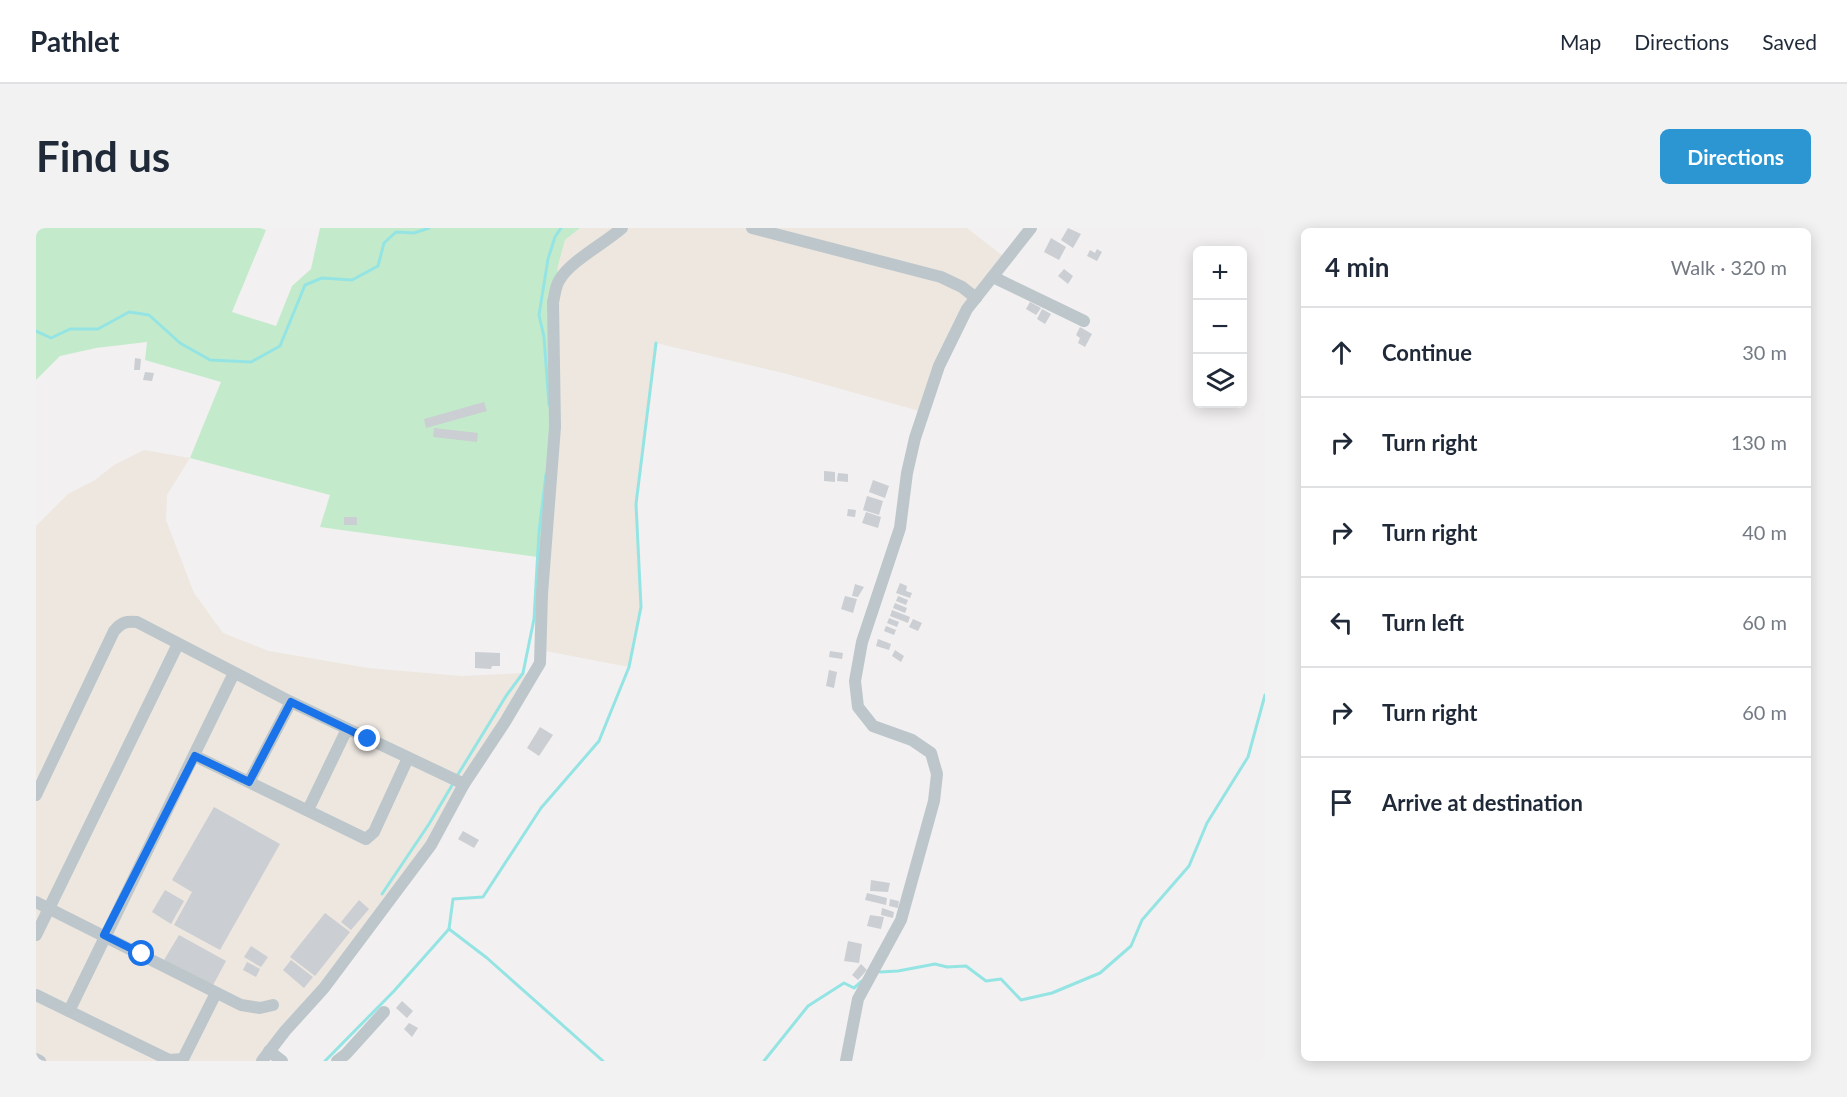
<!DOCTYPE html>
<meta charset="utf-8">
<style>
:root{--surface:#fff;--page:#f2f2f3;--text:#1f2937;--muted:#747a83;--line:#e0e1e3;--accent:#2b96d2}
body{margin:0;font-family:Lato,sans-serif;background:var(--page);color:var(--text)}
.controls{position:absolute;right:18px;top:18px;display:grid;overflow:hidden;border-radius:9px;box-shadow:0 3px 15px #0003}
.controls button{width:54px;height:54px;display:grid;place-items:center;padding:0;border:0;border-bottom:2px solid var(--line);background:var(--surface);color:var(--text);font:30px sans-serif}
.stop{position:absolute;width:18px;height:18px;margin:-14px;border:4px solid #1a73e8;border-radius:50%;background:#fff}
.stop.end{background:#1a73e8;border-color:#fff;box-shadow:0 2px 6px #0008}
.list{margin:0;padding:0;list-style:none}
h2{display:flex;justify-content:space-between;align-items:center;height:78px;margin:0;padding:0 24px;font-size:26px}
h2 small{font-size:20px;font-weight:400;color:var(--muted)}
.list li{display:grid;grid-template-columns:39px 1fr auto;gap:18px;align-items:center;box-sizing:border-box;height:90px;padding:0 24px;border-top:2px solid var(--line)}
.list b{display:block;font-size:22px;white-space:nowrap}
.list em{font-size:20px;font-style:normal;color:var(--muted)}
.icon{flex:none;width:33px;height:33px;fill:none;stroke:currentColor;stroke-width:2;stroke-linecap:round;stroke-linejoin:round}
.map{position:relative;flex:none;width:1229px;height:833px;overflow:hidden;border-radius:9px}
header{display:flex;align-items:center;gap:36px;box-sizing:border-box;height:84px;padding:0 30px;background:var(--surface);border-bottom:2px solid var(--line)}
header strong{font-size:28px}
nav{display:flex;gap:33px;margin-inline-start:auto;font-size:21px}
.intro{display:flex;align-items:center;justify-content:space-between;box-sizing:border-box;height:144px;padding:0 36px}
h1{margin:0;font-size:42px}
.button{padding:15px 27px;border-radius:9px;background:var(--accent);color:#fff;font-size:21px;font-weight:700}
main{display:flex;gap:36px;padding:0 36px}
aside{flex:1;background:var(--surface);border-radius:9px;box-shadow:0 3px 15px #0003}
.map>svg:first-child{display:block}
.commercial{fill:#ede7e0}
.green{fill:#c3ebcb}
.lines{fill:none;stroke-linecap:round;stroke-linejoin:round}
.stream{stroke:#95e4e4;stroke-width:3}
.building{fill:#cbced2}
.minor{stroke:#bdc7cb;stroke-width:12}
.route{stroke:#1a73e8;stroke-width:8}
</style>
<header>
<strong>Pathlet</strong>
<nav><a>Map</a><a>Directions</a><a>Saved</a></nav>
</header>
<div class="intro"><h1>Find us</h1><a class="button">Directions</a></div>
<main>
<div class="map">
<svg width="1229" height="833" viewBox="0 0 1229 833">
<rect width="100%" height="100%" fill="#f2f0f1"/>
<g class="commercial">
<path d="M 544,0 L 931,0 L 971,31 L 931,81 L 887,184 L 751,146 L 620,115 L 600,276 L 605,379 L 593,439 L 504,422 L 515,82 L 522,38 L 529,12 Z"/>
<path d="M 108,222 L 154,230 L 131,267 L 130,292 L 158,365 L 187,405 L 233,423 L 332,440 L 426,448 L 487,445 L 496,449 L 395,617 L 226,833 L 0,833 L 0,298 L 32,266 L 59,252 L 78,237 Z"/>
</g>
<path class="green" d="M 0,0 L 224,0 L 230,2 L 196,84 L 240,98 L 256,58 L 275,41 L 284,0 L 544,0 L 529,12 L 522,38 L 516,85 L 518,124 L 509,330 L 284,299 L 294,267 L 154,230 L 185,154 L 109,132 L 111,114 L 60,120 L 24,128 L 0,152 Z"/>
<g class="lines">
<g class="stream">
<path d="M 0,103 L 15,110 L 34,101 L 62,101 L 93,84 L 113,87 L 144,115 L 174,132 L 215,134 L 244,118 L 269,57 L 286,50 L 316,52 L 342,38 L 348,15 L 360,4 L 378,5 L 393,0"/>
<path d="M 513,177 L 508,109 L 503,87 L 512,31 L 519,9 L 525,0"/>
<path d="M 421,548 L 470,468 L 487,445 L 498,391 L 503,304 L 510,246"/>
<path d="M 346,666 L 393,596 L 418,554"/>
<path d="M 413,701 L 451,730 L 567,833"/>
<path d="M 844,744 L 862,743 L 899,736 L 911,739 L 930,738 L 950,753 L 965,751 L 985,772 L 1016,765 L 1064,745 L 1095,718 L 1106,692 L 1153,638 L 1171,595 L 1212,529 L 1229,467"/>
<path d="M 289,833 L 358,763 L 413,701 L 417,671 L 447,669 L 505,580 L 563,513 L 593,439 L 605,379 L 600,276 L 620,115"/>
<path d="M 728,833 L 772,778 L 808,755 L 818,760 L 826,753"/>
</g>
</g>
<g class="building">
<path d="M 1032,0 L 1045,6 L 1037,20 L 1025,12 Z"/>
<path d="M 1015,10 L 1030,19 L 1023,32 L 1008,24 Z"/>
<path d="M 1061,21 L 1066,24 L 1061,33 L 1051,28 L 1054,22 L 1059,25 Z"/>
<path d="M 1028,41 L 1037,48 L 1032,56 L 1022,48 Z"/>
<path d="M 994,74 L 1005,80 L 1000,87 L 990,81 Z"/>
<path d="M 1006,81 L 1015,86 L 1009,96 L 1001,91 Z"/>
<path d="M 1044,99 L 1056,106 L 1049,119 L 1042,115 L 1044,110 L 1040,107 Z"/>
<path d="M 99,130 L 105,131 L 104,142 L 98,142 Z"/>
<path d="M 109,144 L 118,145 L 116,153 L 107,152 Z"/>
<path d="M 448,174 L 451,183 L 390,200 L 388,191 Z"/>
<path d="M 398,200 L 442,205 L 441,214 L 397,209 Z"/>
<path d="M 788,243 L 799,244 L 799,254 L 788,253 Z"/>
<path d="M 802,245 L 812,246 L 812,254 L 801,253 Z"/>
<path d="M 837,252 L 853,258 L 849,270 L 833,264 Z"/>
<path d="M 831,268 L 847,273 L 843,287 L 827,282 Z"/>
<path d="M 812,281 L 820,282 L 819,289 L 811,288 Z"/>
<path d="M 830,284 L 845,289 L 842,300 L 826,295 Z"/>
<rect x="308" y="289" width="13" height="8"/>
<path d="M 864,355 L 871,358 L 870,363 L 876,365 L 874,370 L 860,365 Z"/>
<path d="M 819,356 L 828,359 L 822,369 L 816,368 Z"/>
<path d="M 809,368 L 821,371 L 817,385 L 805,381 Z"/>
<path d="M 862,368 L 872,372 L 870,377 L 860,373 Z"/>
<path d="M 859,375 L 871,380 L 869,385 L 857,380 Z"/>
<path d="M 856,382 L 874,389 L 872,395 L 854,388 Z"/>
<path d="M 853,390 L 863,394 L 861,399 L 851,395 Z"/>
<path d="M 877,391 L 886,395 L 882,403 L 873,399 Z"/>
<path d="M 850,398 L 860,402 L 858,407 L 848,403 Z"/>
<path d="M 842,411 L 855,416 L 853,422 L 840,418 Z"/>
<path d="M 859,422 L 868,428 L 865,434 L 856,428 Z"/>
<path d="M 794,423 L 807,425 L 806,431 L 793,429 Z"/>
<path d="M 439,424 L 464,425 L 464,438 L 456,438 L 455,441 L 439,440 Z"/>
<path d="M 793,442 L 801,444 L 798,460 L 790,458 Z"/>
<path d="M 504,499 L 517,507 L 503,528 L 491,520 Z"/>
<path d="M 178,579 L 244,616 L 184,722 L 138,697 L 156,664 L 136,652 Z"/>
<path d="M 427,603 L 443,612 L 438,620 L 422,611 Z"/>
<path d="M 835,652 L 854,655 L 852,664 L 834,663 Z"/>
<path d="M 129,662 L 148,673 L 135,696 L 116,684 Z"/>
<path d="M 831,665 L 851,670 L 850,677 L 829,672 Z"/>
<path d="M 854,671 L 863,673 L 862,680 L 853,678 Z"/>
<path d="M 323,672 L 333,681 L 315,702 L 305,694 Z"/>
<path d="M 846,680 L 858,684 L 857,690 L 845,687 Z"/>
<path d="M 289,685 L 314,704 L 279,748 L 254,729 Z"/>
<path d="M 834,687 L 848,689 L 845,701 L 831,698 Z"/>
<path d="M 143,707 L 190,733 L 176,759 L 128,732 Z"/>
<path d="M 812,713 L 826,716 L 823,735 L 808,733 Z"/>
<path d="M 215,718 L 232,729 L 225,739 L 208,729 Z"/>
<path d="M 255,732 L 277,749 L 268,760 L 247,742 Z"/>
<path d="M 211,734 L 224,741 L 220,749 L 207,742 Z"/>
<path d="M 825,736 L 831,742 L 822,752 L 816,747 Z"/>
<path d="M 366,773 L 377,783 L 371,790 L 360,780 Z"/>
<path d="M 373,795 L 382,800 L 376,809 L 368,801 Z"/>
</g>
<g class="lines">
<g class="minor">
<path d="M 716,0 L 905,49 L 926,59 L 940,70"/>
<path d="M 957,49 L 1048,93"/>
<path d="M 159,528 L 330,611 L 338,604 L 372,530"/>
<path d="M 213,554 L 255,474"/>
<path d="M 0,567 L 78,403 C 86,394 90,393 101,394 L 255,474 L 428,556"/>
<path d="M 272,582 L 311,501"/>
<path d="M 0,674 L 205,777 L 224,780 L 237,777"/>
<path d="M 0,707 L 142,416"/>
<path d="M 0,767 L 133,832 L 147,831 L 180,765"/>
<path d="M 33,783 L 198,445"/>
<path d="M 233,823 L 246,833"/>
<path d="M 0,831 L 4,833"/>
<path d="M 226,833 L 249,803 L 288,760 L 395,617 L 428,556 L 469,494 L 504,435 L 506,366 L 519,199 L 517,74 C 519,67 519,58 524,51 C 535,33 569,15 586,0"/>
<path d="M 301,833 L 310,826 L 348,784"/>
<path d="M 810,833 L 822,771 L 865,692 L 898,573 L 901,546 L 895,525 L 876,512 L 837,498 L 822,479 L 819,453 L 826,414 L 864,300 L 871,245 L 879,210 L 903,138 L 931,81 L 995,0"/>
</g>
</g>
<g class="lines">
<path class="route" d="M 106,726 L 68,707 L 159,528 L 213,554 L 255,474 L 332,511"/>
</g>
</svg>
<div class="controls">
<button>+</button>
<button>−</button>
<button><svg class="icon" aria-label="layers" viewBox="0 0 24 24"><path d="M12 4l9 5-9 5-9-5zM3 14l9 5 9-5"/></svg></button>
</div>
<div class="stop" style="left:106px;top:726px"></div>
<div class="stop end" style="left:332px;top:511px"></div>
</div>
<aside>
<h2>4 min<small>Walk · 320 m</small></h2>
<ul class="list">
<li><svg class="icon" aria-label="ahead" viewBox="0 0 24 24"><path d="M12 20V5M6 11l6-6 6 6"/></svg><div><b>Continue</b></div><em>30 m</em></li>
<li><svg class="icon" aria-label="right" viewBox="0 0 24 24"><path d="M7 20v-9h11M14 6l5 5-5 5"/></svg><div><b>Turn right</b></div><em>130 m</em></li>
<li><svg class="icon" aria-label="right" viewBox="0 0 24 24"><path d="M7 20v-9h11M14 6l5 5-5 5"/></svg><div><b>Turn right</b></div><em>40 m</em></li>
<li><svg class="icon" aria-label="left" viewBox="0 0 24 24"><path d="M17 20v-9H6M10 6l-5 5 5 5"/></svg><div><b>Turn left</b></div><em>60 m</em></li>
<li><svg class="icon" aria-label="right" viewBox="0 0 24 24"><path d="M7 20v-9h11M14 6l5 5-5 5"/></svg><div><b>Turn right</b></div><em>60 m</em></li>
<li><svg class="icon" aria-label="arrive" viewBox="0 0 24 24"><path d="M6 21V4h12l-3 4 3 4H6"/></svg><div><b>Arrive at destination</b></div></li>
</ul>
</aside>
</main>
